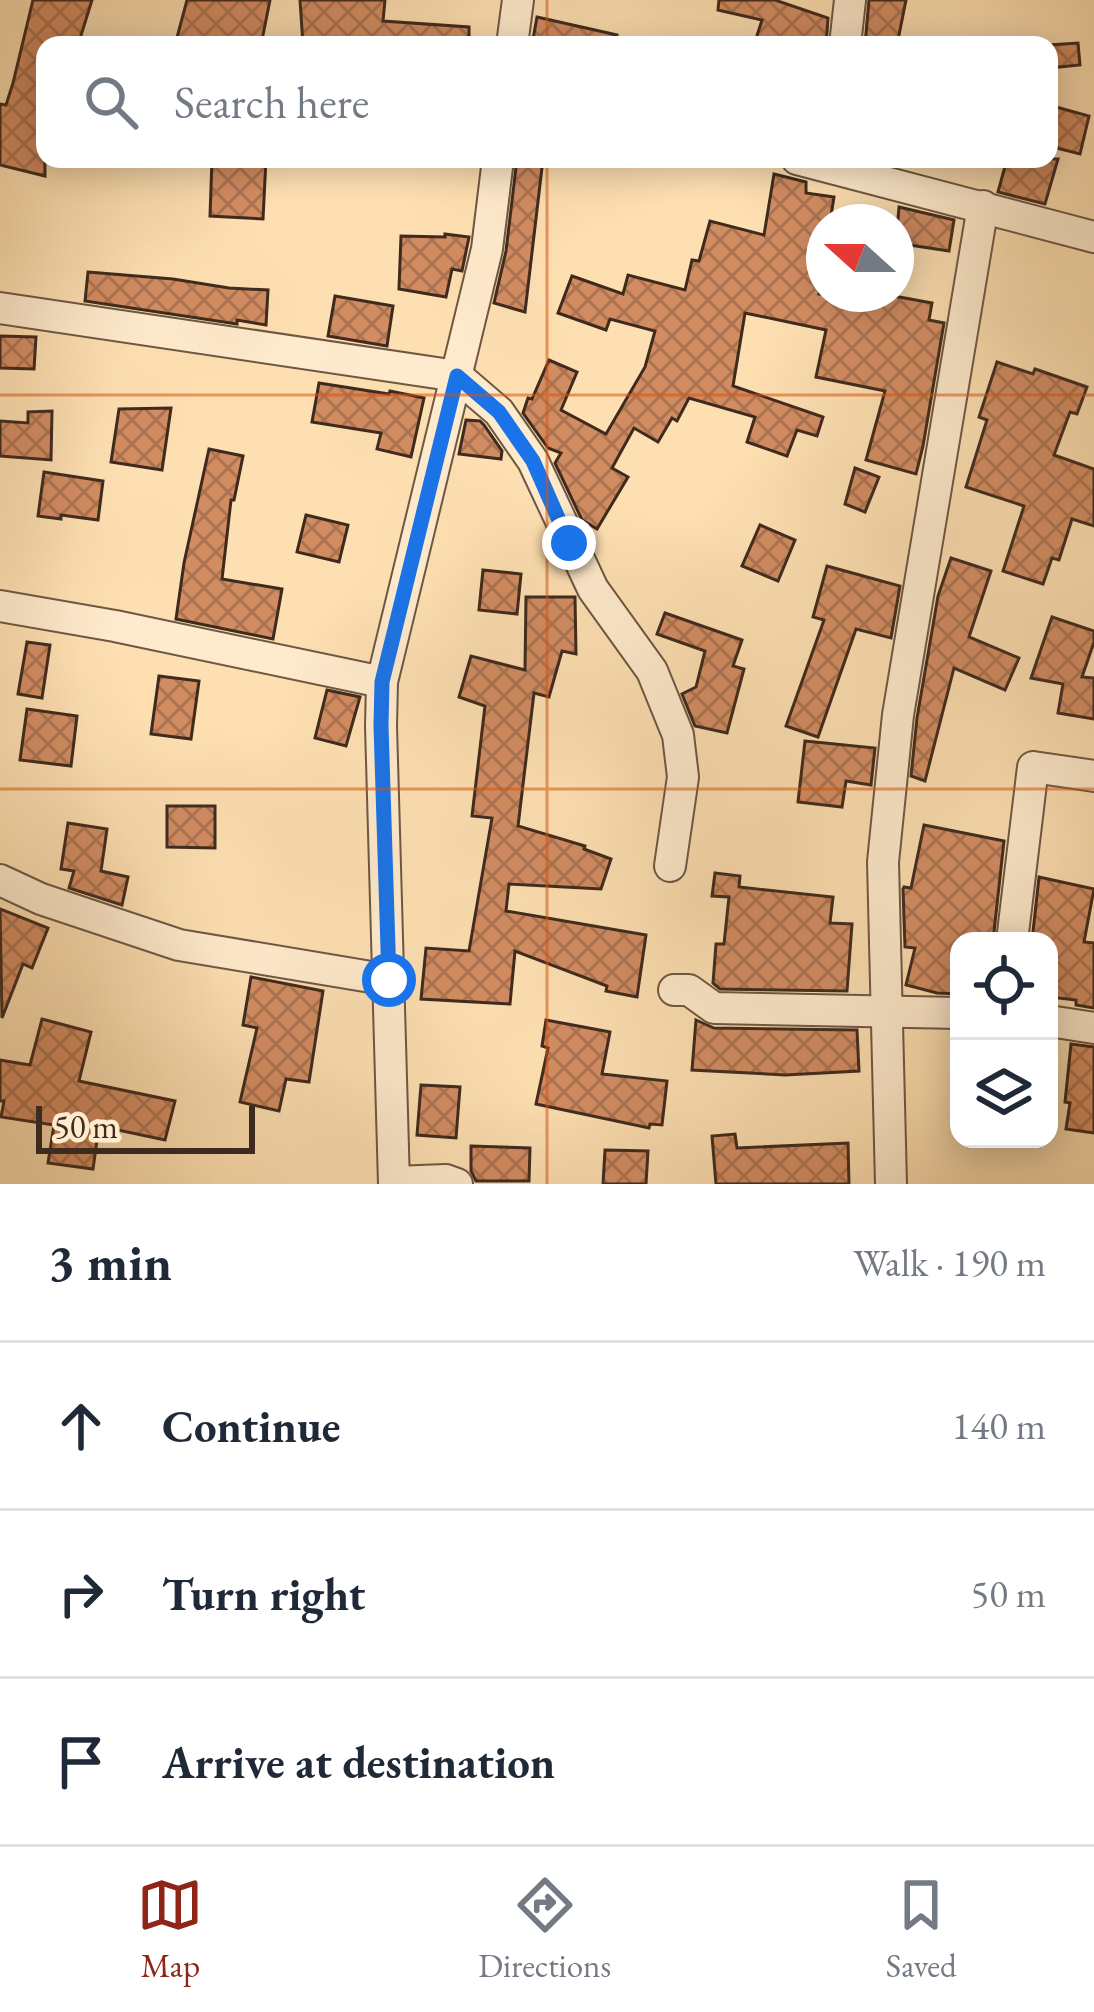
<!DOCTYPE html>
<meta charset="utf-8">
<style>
:root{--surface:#fff;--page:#f6f6f7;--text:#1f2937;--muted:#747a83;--line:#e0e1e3;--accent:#8f2418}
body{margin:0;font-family:"EB Garamond",serif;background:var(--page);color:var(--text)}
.controls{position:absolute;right:36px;bottom:36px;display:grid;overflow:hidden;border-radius:24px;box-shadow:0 6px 30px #0003}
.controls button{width:108px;height:108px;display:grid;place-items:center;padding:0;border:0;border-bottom:3px solid var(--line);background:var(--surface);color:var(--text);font:60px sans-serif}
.compass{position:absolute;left:806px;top:204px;width:108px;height:108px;border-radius:50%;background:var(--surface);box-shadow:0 6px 30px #0003;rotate:291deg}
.scale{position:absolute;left:36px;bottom:30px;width:219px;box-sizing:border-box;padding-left:12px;border:6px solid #3f2a1e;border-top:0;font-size:33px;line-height:42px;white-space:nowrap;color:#3f2a1e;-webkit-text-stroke:9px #feeacc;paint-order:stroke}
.stop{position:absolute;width:36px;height:36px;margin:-27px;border:9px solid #1a73e8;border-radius:50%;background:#fff}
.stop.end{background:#1a73e8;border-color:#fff;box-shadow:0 3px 12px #0008}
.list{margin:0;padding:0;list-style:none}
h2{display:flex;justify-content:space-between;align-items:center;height:156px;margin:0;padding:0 48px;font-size:51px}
h2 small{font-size:39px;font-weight:400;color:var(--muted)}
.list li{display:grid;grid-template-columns:78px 1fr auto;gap:36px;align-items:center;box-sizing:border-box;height:168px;padding:0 48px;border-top:3px solid var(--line)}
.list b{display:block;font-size:45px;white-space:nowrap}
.list em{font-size:39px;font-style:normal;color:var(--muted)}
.icon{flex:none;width:66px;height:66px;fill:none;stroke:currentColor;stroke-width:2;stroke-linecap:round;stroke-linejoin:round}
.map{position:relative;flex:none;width:1094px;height:1184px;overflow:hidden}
.search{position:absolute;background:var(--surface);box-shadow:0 6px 30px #0003;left:36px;right:36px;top:36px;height:132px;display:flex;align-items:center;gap:30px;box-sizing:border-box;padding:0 42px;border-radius:24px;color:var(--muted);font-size:45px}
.sheet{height:660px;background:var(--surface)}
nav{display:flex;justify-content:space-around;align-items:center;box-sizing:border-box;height:168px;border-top:3px solid var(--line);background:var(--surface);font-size:33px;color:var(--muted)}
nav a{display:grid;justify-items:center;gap:6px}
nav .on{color:var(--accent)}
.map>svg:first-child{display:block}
.building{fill:url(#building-cross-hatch);stroke:#3f2a1e;stroke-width:3}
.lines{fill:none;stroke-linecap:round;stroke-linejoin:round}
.street-casing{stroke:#6e5743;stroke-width:34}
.street{stroke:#feeacc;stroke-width:30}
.route{stroke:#1a73e8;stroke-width:15}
.grid{fill:none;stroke:#d7540e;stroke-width:3;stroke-opacity:0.55}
</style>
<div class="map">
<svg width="1094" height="1184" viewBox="0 0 1094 1184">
<defs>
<pattern id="building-cross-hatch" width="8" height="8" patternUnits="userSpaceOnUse" patternTransform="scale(3)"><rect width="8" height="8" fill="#d28c62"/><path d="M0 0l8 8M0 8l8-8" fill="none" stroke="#ac7350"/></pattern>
</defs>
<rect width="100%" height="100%" fill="#fddfb1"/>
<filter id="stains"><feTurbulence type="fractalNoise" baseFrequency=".00167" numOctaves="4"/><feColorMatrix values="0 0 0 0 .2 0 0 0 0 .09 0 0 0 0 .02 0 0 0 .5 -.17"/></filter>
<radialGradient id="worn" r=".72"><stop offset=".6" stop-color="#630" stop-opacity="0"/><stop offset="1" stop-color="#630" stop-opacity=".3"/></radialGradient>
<g class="building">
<path d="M 33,0 L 92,0 L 78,45 L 45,45 L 45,176 L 0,165 L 0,104 L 6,105 L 13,83 Z"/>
<path d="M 187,0 L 270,0 L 261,45 L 175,45 Z"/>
<path d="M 300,0 L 385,0 L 383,21 L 469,27 L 469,45 L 303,45 Z"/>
<path d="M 719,0 L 775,0 L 828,18 L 826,45 L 754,45 L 762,20 L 718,10 Z"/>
<path d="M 869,0 L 906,0 L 897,45 L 865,45 Z"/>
<path d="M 537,17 L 617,35 L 616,45 L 532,45 Z"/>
<path d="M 1078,43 L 1080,65 L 1049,68 L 1049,45 Z"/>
<path d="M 1056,107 L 1089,116 L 1080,154 L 1049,146 L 1049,133 Z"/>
<path d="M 212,159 L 266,159 L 263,219 L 210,216 Z"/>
<path d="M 517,159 L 543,159 L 525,312 L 494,303 L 506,251 Z"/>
<path d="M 1007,159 L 1058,159 L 1045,204 L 998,192 Z"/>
<path d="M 774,174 L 806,182 L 806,193 L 834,197 L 830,222 L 824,222 L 824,261 L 819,294 L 883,294 L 932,303 L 929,320 L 944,323 L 923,446 L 916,474 L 866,460 L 885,391 L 816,377 L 826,330 L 745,313 L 733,386 L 823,417 L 817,436 L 797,430 L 787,456 L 747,442 L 755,417 L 689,398 L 677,421 L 672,418 L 658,442 L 634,428 L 612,468 L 628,477 L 597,529 L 582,520 L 555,463 L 561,453 L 548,448 L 523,413 L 528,398 L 532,399 L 549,360 L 577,372 L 561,410 L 606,434 L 645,367 L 655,331 L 610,319 L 606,330 L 558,313 L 572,276 L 623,294 L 628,275 L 685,290 L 692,260 L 699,261 L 710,221 L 764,235 Z"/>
<path d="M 899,207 L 954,220 L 949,251 L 896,243 Z"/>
<path d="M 445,234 L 469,237 L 462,271 L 452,269 L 446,297 L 399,289 L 401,236 L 445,237 Z"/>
<path d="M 88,272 L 173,279 L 229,288 L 268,290 L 266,325 L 237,320 L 237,324 L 85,301 Z"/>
<path d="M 335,296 L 393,306 L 387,346 L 328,336 Z"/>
<path d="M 0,336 L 36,337 L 34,369 L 0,368 Z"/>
<path d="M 997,362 L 1033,374 L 1035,369 L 1087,387 L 1077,414 L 1070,412 L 1054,455 L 1094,469 L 1094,526 L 1072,519 L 1059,560 L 1052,558 L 1043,584 L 1003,571 L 1024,506 L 966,487 L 987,420 L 979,417 Z"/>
<path d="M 319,383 L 389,394 L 390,391 L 424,398 L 411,457 L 377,449 L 381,433 L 312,422 Z"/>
<path d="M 171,408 L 162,470 L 111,462 L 119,409 Z"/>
<path d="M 52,411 L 51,460 L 0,456 L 0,421 L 28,423 L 28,412 Z"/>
<path d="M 466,420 L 480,421 L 484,425 L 502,451 L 501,459 L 459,454 Z"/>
<path d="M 209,449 L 243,456 L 234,500 L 231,500 L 222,579 L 282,589 L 273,639 L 176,619 L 184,563 Z"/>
<path d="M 855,468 L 879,477 L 865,512 L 845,504 Z"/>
<path d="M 44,472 L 103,481 L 98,520 L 61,515 L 61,519 L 38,516 Z"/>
<path d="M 306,515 L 348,525 L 339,562 L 297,552 Z"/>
<path d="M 760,525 L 795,540 L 778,581 L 742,566 Z"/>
<path d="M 951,558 L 991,571 L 969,637 L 1019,658 L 1005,690 L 954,668 L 925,781 L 911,776 L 917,718 L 938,596 Z"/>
<path d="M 827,566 L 900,586 L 891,638 L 856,629 L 818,737 L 786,726 L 824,620 L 813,617 Z"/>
<path d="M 483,570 L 521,574 L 517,614 L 479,610 Z"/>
<path d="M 526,597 L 575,597 L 576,654 L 562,651 L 549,697 L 534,693 L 518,826 L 585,846 L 584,849 L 611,859 L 601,889 L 509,884 L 506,911 L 646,935 L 637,997 L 606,991 L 607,986 L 515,951 L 510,1004 L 421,999 L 426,948 L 469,951 L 492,818 L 472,816 L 485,706 L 459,697 L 471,656 L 525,670 Z"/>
<path d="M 665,613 L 742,640 L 733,666 L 744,669 L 727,733 L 695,726 L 682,694 L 696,687 L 705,651 L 657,634 Z"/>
<path d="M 1052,617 L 1094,631 L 1094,642 L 1082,677 L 1094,678 L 1094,719 L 1058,713 L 1063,684 L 1031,678 Z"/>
<path d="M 27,642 L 50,645 L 42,698 L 18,694 Z"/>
<path d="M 159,676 L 199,681 L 191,739 L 151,734 Z"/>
<path d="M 327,690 L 360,697 L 346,746 L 315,738 Z"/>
<path d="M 27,709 L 77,716 L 71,766 L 20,760 Z"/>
<path d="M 805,741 L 875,748 L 871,785 L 846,781 L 842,807 L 798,802 Z"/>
<path d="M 167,806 L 215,806 L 215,848 L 167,847 Z"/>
<path d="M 68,823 L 107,829 L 101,871 L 128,877 L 122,905 L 69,888 L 74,871 L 61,869 Z"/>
<path d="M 924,825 L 1004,841 L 993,941 L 959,941 L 959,994 L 937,993 L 906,985 L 915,948 L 905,947 L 903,889 L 904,887 L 911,888 Z"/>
<path d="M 715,873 L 740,876 L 739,887 L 833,897 L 830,923 L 852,924 L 847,991 L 720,989 L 713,983 L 716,944 L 724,944 L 729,897 L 712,896 Z"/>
<path d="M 1039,877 L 1094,889 L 1084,942 L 1094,943 L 1094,1008 L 1076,1005 L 1076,1000 L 1049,997 L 1049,941 L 1032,941 Z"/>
<path d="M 0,909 L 48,928 L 32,968 L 23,964 L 2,1018 Z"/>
<path d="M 251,977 L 323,991 L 309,1082 L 286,1079 L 279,1111 L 240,1102 L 257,1028 L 243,1025 Z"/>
<path d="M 42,1019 L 91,1032 L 79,1081 L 175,1101 L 165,1140 L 99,1126 L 93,1169 L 48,1163 L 54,1125 L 1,1117 L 4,1101 L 0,1101 L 0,1060 L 30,1065 Z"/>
<path d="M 546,1020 L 610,1032 L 602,1074 L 667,1081 L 662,1125 L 650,1124 L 649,1128 L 536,1104 L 548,1048 L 542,1046 Z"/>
<path d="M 696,1020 L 714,1028 L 857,1030 L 859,1071 L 785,1075 L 692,1070 Z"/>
<path d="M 1071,1044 L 1094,1047 L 1094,1133 L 1066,1129 L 1070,1103 L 1065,1102 Z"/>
<path d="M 421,1085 L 460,1087 L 456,1138 L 417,1135 Z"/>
<path d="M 735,1134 L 737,1148 L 848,1143 L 849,1184 L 716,1184 L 712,1136 Z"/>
<path d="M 471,1146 L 530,1148 L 529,1181 L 476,1181 L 471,1171 Z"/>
<path d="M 605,1150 L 648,1151 L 646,1184 L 603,1184 Z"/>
</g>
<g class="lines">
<g class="street-casing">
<g id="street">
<path d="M 512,45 L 518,0"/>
<path d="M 845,45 L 850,0"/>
<path d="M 797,159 L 1094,237"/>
<path d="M 0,308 L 457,376 L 499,412 L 533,461 L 593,589 L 652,671 L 678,735 L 683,777 L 670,866"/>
<path d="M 0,606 L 115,626 L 382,682"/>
<path d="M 0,880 L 41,899 L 179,945 L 389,980"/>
<path d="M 1012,941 L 1033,767 L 1094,776"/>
<path d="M 674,990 L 689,990 L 714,1008 L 959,1013"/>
<path d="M 1049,1021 L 1094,1028"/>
<path d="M 394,1182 L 446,1180 L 457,1184"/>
<path d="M 394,1184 L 381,726 L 382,682 L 487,249 L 498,159"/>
<path d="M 891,1184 L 883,862 L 898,715 L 983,206"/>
</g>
</g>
<use href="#street" class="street"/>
</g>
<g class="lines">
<path class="route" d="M 389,980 L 381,726 L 382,682 L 457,376 L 499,412 L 533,461 L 569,543"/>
</g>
<path class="grid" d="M 547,0 L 547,45M 547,159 L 547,1184M 0,395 L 1094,395M 0,789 L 1094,789"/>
<rect width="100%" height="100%" filter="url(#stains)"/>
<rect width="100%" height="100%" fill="url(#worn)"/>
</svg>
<div class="controls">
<button><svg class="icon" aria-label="locate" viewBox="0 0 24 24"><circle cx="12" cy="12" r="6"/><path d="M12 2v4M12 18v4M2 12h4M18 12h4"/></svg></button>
<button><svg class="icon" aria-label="layers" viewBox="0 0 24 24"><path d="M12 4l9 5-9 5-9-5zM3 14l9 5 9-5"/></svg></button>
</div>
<svg class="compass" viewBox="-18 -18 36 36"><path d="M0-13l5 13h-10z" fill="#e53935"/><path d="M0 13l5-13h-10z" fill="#747a83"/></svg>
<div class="scale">50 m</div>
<div class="stop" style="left:389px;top:980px"></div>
<div class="stop end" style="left:569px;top:543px"></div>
<div class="search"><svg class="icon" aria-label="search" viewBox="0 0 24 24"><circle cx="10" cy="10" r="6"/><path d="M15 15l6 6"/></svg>Search here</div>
</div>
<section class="sheet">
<h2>3 min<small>Walk · 190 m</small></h2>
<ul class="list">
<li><svg class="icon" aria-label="ahead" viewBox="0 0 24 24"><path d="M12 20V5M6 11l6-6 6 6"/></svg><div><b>Continue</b></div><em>140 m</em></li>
<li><svg class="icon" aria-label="right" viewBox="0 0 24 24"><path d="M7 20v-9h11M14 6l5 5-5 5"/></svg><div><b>Turn right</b></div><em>50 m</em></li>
<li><svg class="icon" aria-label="arrive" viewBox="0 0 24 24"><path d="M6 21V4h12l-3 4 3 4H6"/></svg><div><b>Arrive at destination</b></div></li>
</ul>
</section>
<nav>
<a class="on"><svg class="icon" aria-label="map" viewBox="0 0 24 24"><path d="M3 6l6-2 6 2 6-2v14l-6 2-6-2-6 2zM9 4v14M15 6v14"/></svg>Map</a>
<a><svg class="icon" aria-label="directions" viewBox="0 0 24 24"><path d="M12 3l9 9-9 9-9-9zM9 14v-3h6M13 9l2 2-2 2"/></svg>Directions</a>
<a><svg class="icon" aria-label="saved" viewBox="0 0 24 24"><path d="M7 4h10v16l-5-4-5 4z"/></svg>Saved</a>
</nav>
